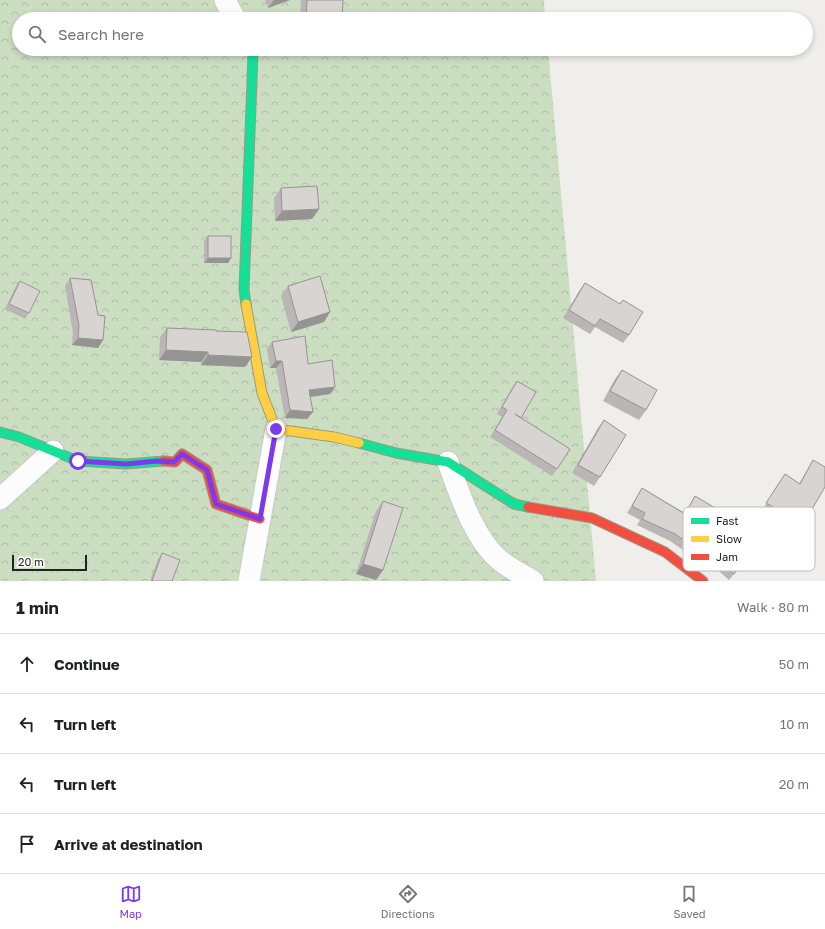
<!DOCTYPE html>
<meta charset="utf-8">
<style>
:root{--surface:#fff;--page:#f2f2f2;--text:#202124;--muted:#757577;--line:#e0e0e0;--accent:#7c3aed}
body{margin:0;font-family:"Golos Text",sans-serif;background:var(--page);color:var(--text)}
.scale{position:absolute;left:12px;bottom:10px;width:75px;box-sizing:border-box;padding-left:4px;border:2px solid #222;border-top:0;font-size:11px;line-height:14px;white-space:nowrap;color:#222;-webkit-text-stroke:3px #fff;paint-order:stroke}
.stop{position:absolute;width:12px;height:12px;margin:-9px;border:3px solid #7c3aed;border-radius:50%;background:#fff}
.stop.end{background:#7c3aed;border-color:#fff;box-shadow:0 1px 4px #0008}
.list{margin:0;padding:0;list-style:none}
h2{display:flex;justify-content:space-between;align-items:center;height:52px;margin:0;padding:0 16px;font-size:17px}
h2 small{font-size:13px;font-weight:400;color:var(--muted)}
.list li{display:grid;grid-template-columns:26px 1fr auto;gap:12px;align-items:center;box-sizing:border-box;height:60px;padding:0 16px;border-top:1px solid var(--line)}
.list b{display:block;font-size:15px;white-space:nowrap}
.list em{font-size:13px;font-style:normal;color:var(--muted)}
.icon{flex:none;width:22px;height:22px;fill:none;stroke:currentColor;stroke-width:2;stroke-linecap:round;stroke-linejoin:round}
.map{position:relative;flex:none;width:825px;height:581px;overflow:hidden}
.search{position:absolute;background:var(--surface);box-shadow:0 2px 6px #0003;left:12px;right:12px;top:12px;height:44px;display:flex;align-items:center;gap:10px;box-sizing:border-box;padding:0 14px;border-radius:22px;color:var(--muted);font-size:15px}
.sheet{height:292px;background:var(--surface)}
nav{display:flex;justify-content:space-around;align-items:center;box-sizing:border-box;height:56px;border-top:1px solid var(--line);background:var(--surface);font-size:11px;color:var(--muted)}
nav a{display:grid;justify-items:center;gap:2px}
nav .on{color:var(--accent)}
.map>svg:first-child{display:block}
.forest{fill:url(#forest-crowns)}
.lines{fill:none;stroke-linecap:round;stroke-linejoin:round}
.street-casing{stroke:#c9c8c7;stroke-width:23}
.fast-casing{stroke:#999a82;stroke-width:11}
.slow-casing{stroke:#999a82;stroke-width:11}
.jam-casing{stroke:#999a82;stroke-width:11}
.street{stroke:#fdfcfc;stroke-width:21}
.fast{stroke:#16e098;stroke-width:9}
.slow{stroke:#ffcf43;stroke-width:9}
.jam{stroke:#f24e42;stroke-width:9}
.wall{fill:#b9b6b5}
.shaded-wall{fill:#969493}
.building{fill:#d7d4d2;stroke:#969493}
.route{stroke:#7c3aed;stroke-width:5}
.key{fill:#fff;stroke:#bdbdbd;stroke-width:1}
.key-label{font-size:11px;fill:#222}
</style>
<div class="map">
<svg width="825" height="581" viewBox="0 0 825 581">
<defs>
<pattern id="forest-crowns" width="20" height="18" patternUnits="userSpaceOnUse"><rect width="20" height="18" fill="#cbdec1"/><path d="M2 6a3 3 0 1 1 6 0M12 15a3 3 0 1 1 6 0" fill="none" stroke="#aebea6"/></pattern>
</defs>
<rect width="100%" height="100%" fill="#f0eeeb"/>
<path class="forest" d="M 0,0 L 544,0 L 545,19 L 19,19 L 19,49 L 548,49 L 596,581 L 0,581 Z"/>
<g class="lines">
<g class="street-casing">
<g id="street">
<path d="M 225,0 L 235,19"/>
<path d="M 448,462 C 459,493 475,542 502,562 C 511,569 523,575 533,581"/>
<path d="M 0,499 L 53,451"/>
<path d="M 249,581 L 276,429"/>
</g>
</g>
<g class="fast-casing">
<g id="fast">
<path d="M 246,304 L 244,290 L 253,54 L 251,49"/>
<path d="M 0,432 L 19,437 L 78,461 L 126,464 L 164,461"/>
<path d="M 359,443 L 396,453 L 448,462 L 514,504 L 528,507"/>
</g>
</g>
<g class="slow-casing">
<path id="slow" d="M 246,304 L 262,393 L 276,429 L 334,437 L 359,443"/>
</g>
<g class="jam-casing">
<g id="jam">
<path d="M 164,461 L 175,462 L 182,454 L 207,470 L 216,504 L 260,519"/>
<path d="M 528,507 L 592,518 L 665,552 L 703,581"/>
</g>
</g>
<use href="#street" class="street"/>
<use href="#fast" class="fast"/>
<use href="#slow" class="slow"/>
<use href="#jam" class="jam"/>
</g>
<g class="wall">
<path d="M 265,0 L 290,0 L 268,8 Z"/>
<path d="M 301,0 L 343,0 L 342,19 L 300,19 Z"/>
<path d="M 281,188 L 319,209 L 312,219 L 275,221 L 274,198 Z"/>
<path d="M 208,236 L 231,258 L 228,263 L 204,263 L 204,241 Z"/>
<path d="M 70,278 L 98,315 L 103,340 L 98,348 L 72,345 L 73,333 L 65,286 Z"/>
<path d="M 20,281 L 29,313 L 25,319 L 5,309 L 16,286 Z"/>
<path d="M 585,283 L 619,304 L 623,300 L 629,335 L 623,343 L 595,327 L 590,334 L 563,318 L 579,291 Z"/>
<path d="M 288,286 L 330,312 L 324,322 L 291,332 L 281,296 Z"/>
<path d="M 167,328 L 216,331 L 245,367 L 201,365 L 201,362 L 159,360 L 160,337 Z"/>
<path d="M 272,342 L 308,364 L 335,387 L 330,394 L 310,397 L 313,412 L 307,419 L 285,418 L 276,368 L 270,368 L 267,349 Z"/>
<path d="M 622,370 L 646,410 L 639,420 L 603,401 L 615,379 Z"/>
<path d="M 517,381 L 521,418 L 557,469 L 552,476 L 490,437 L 502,417 L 497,414 L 512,388 Z"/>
<path d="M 604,420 L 600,477 L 594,486 L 572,473 L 598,428 Z"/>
<path d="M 813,460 L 799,531 L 795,536 L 774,524 L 778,517 L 763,509 L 785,474 L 799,484 Z"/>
<path d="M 642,488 L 685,513 L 695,496 L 714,525 L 749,555 L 745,561 L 729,580 L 697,552 L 693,557 L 670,541 L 637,525 L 640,520 L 627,513 L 638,495 Z"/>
<path d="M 383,501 L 383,570 L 376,580 L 356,574 L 376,511 Z"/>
<path d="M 162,553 L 172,581 L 150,581 L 158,559 Z"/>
</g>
<g class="shaded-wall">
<path d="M 274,0 L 290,0 L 268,8 Z"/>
<path d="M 298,49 L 336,49 L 335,51 Z"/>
<path d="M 319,209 L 312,219 L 275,221 L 282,211 Z"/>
<path d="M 208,258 L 231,258 L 228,263 L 204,263 Z"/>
<path d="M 330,312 L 324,322 L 291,332 L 298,322 Z"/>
<path d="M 78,338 L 103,340 L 98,348 L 72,345 Z"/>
<path d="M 166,350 L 208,352 L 201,362 L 159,360 Z"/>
<path d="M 208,355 L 252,357 L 245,367 L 201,365 Z"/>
<path d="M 276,361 L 282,361 L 276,368 L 270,368 Z"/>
<path d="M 335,387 L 330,394 L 303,398 L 309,390 Z"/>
<path d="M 290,410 L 313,412 L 307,419 L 285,418 Z"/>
<path d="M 363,564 L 383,570 L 376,580 L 356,574 Z"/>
</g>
<g class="building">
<path d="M 307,0 L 343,0 L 342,19 L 306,19 Z"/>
<path d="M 317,186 L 319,209 L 282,211 L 281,188 Z"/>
<rect x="208" y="236" width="23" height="22"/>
<path d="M 320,276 L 330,312 L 298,322 L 288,286 Z"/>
<path d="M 70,278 L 91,280 L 98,315 L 105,316 L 103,340 L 78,338 L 79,325 Z"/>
<path d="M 20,281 L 40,291 L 29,313 L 9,304 Z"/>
<path d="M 585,283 L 620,304 L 623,300 L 643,312 L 629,335 L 600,319 L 595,326 L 569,310 Z"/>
<path d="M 167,328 L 216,330 L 216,331 L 247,332 L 252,357 L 208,355 L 208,352 L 166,350 Z"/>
<path d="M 305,336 L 308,364 L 332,360 L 335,387 L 309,390 L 313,412 L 290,410 L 282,361 L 276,361 L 272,342 Z"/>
<path d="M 622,370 L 657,390 L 646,410 L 610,391 Z"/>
<path d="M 517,381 L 536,392 L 521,418 L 515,414 L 570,449 L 557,469 L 495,430 L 507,410 L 502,407 Z"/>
<path d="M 604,420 L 626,435 L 600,477 L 578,465 Z"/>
<path d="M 813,460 L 825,467 L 825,487 L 799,531 L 778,519 L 782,512 L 766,503 L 785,474 L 800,484 Z"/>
<path d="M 642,488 L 685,514 L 695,496 L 722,512 L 714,525 L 749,555 L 734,574 L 701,545 L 698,550 L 675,534 L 642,519 L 645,513 L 632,506 Z"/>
<path d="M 383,501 L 403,508 L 383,570 L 363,564 Z"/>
<path d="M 162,553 L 180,560 L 172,581 L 152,581 Z"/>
</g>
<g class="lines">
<path class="route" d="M 78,461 L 126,464 L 157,461 L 174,462 L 182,454 L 207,470 L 216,504 L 260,519 L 276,429"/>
</g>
<rect x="683" y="507" width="132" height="64" rx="6" class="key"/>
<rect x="691" y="518" width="18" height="6" fill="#16e098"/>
<rect x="691" y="536" width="18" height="6" fill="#ffcf43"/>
<rect x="691" y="554" width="18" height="6" fill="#f24e42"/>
<g class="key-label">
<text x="716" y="525">Fast</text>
<text x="716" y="543">Slow</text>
<text x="716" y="561">Jam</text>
</g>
</svg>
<div class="scale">20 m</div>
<div class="stop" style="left:78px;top:461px"></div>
<div class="stop end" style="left:276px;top:429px"></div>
<div class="search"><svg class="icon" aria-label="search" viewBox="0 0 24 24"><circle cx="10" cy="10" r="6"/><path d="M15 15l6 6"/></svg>Search here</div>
</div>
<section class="sheet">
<h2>1 min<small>Walk · 80 m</small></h2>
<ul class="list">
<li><svg class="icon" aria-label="ahead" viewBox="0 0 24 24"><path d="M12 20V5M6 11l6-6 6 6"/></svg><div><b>Continue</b></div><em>50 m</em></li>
<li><svg class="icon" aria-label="left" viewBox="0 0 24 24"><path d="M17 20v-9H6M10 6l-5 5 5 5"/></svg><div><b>Turn left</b></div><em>10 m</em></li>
<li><svg class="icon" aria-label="left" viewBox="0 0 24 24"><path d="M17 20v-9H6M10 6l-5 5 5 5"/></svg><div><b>Turn left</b></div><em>20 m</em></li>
<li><svg class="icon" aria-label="arrive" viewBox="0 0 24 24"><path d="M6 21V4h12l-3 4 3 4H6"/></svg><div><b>Arrive at destination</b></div></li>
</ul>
</section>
<nav>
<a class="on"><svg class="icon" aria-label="map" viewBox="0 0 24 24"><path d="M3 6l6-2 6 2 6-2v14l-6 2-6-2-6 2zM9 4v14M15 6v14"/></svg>Map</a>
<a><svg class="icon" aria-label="directions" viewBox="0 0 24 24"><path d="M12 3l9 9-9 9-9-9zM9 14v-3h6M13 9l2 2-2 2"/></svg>Directions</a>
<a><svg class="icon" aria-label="saved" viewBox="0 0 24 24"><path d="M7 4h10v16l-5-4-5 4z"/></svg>Saved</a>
</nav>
